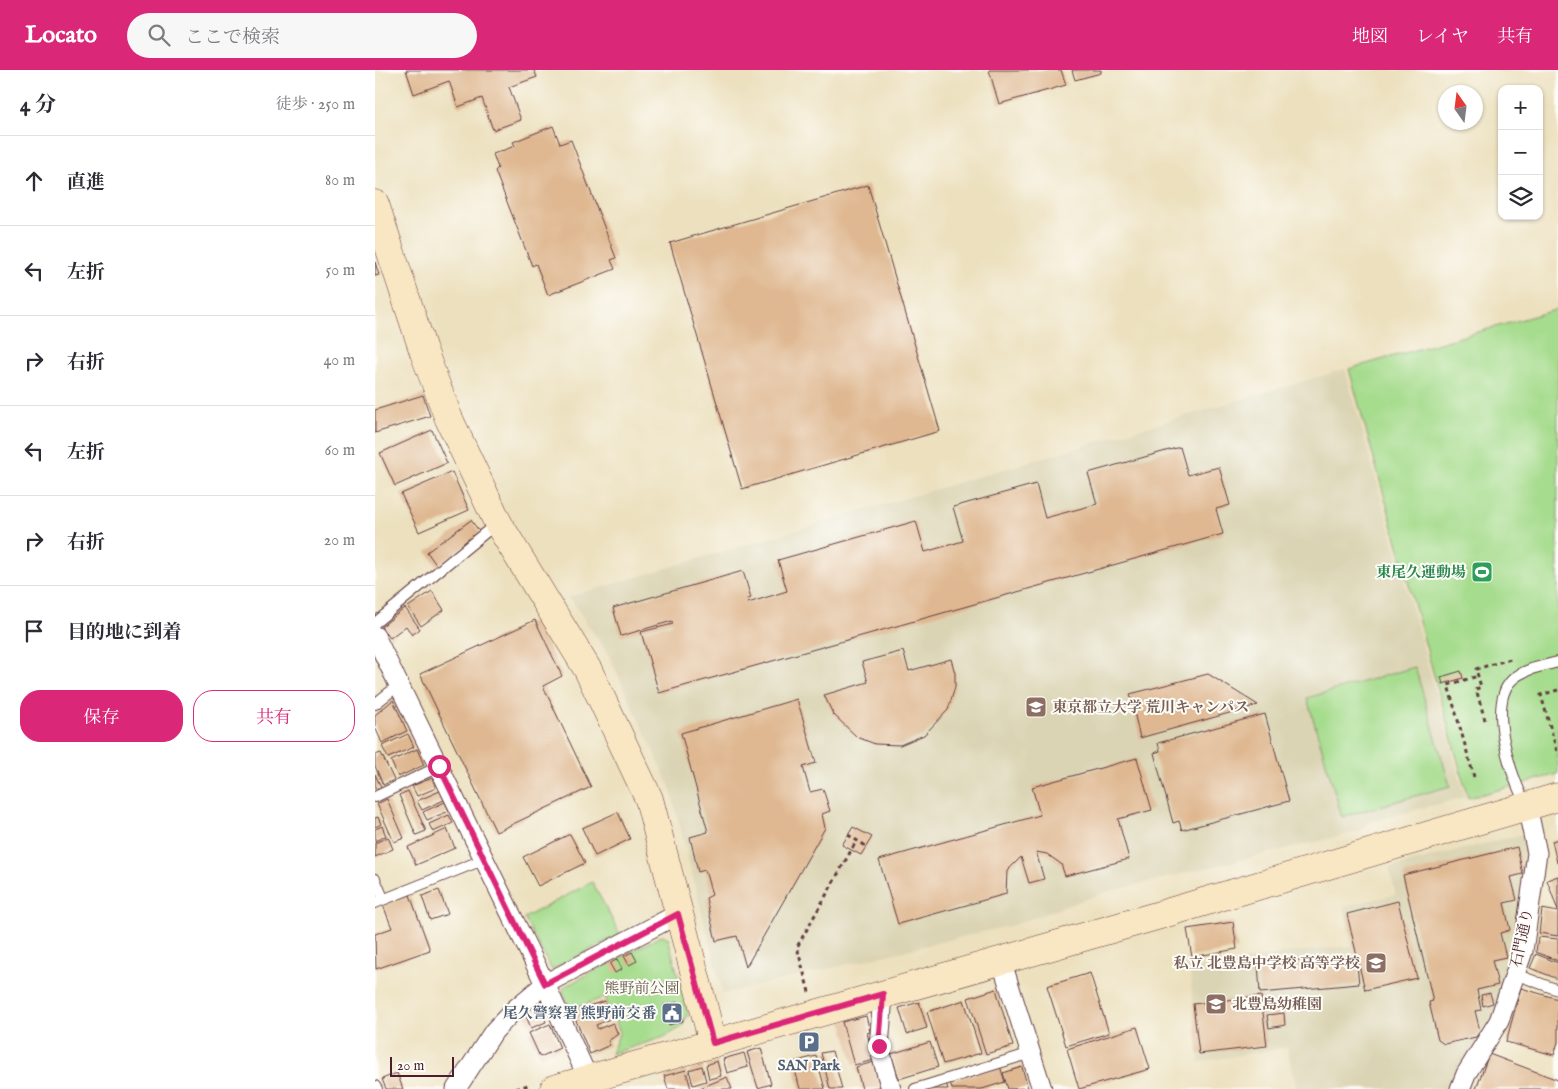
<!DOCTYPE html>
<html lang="ja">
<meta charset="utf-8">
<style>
:root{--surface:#fff;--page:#f7f7f7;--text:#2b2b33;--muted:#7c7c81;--line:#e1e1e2;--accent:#db2777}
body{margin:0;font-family:"IM FELL English","Noto Serif JP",serif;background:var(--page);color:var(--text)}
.controls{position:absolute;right:15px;top:15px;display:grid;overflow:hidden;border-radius:10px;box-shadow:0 1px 4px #0004}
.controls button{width:45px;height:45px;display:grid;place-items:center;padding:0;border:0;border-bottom:1px solid var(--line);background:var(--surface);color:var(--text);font:25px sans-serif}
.compass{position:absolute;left:1063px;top:15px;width:45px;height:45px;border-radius:50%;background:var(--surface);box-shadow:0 1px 4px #0004;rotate:346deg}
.scale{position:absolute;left:15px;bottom:12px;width:64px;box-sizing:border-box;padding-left:5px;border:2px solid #4a1f2b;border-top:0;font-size:14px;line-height:18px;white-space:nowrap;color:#4a1f2b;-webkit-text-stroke:4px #fdfcf7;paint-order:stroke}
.stop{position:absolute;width:15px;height:15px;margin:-11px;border:4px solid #db2777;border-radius:50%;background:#fff}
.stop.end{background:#db2777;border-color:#fff;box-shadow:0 1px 5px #0008}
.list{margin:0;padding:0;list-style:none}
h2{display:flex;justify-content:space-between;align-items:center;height:65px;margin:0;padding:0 20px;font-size:21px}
h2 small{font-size:16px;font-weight:400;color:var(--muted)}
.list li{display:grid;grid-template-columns:32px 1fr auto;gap:15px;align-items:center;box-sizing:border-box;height:90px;padding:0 20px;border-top:1px solid var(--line)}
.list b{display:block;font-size:19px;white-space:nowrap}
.list em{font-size:16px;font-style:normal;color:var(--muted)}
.actions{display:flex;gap:10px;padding:15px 20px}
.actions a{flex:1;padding:11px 0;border:1px solid var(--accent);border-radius:20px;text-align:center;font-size:18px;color:var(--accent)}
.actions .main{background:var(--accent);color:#fff}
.icon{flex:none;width:28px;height:28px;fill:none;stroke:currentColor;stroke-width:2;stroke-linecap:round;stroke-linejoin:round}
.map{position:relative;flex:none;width:1183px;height:1019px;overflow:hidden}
header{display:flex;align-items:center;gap:30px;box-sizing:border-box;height:70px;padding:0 25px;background:var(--accent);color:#fff}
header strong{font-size:24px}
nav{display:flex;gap:28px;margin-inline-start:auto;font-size:18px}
.search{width:350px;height:45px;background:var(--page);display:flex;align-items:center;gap:12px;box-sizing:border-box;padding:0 18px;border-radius:28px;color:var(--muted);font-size:19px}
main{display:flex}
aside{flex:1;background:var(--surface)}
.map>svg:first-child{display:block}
.built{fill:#dbd4b4}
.green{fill:#a6dc8d;stroke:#787e5c}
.building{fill:#dfb891}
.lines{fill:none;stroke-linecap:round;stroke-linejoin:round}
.lane-casing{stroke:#623c41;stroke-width:12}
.street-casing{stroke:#623c41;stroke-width:21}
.secondary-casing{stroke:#623c41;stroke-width:29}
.path{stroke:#623c41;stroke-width:3;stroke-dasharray:4 4;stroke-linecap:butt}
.lane{stroke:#fff;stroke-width:10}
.street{stroke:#fff;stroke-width:19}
.secondary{stroke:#f9e7c3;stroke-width:28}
.route{stroke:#db2777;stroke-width:6}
.labels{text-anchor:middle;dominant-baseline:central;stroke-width:4;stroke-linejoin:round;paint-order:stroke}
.leisure-label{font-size:15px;font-weight:bold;fill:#27864d;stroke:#fdfcf7;text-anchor:end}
.education-label{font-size:15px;font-weight:bold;fill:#785e54;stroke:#fdfcf7;text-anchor:start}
.street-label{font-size:15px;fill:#4a1f2b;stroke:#fdfcf7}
.park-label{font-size:15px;fill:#665848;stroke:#fdfcf7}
.service-label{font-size:15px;font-weight:bold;fill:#4e5e75;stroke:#fdfcf7;text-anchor:end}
</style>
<header>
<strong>Locato</strong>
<div class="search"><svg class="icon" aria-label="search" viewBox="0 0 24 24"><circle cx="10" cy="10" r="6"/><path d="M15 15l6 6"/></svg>ここで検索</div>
<nav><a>地図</a><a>レイヤ</a><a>共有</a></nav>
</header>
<main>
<aside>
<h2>4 分<small>徒歩 · 250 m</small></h2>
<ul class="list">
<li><svg class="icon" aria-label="ahead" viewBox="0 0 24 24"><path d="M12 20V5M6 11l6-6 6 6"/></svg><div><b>直進</b></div><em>80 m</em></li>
<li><svg class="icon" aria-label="left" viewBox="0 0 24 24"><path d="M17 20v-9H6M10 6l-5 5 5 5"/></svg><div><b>左折</b></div><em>50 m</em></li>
<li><svg class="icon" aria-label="right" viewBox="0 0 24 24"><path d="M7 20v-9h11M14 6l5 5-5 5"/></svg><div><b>右折</b></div><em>40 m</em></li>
<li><svg class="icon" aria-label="left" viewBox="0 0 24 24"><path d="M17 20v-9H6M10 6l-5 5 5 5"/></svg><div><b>左折</b></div><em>60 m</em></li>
<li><svg class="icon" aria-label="right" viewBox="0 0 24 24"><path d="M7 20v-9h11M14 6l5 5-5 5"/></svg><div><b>右折</b></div><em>20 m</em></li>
<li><svg class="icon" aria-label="arrive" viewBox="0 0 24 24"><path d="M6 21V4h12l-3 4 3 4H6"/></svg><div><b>目的地に到着</b></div></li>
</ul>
<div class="actions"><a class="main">保存</a><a>共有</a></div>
</aside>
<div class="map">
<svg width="1183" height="1019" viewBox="0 0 1183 1019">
<rect width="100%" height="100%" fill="#fdfcf7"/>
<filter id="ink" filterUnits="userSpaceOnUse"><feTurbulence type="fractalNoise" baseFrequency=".02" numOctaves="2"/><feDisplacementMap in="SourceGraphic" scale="10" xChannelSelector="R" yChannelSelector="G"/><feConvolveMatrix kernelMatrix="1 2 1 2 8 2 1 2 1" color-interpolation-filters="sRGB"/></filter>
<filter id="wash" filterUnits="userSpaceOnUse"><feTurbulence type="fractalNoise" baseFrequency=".0096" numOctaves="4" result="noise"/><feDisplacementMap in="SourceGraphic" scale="20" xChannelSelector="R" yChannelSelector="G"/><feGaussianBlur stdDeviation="1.12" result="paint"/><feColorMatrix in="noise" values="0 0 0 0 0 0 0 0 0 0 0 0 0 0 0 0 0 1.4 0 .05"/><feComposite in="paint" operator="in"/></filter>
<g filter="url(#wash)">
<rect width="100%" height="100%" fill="#ece0be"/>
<g class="built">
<path d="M 970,299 L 1090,727 L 992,753 L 986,761 L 731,822 L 641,854 L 348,924 L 295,717 L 234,585 L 194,527 Z"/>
<path d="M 1148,764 L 1155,798 L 1144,882 L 1117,952 L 1076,1019 L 922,1019 L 912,977 L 824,992 L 815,902 L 911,883 L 977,876 L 969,837 L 1021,824 L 1014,798 Z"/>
</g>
<g class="green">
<path d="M 1183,239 L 1183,704 L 1093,728 L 974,299 Z"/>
<path d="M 1040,597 L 1075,716 L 967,747 L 932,628 Z"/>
<path d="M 217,812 L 245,864 L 177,900 L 149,848 Z"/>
<path d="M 288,865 L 293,868 L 313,944 L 307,957 L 289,967 L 236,984 L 245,962 L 230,927 L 195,940 L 188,922 L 189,917 Z"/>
</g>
<g id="blocks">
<g class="building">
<path d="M 31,0 L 159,0 L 162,7 L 134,17 L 146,50 L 118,60 L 107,28 L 83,37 L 74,11 L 39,24 Z"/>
<path d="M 614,0 L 686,0 L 691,15 L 624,34 Z"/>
<path d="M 697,0 L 726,0 L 726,3 L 700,10 Z"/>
<path d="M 178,56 L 185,74 L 196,70 L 241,188 L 236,190 L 240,199 L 173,225 L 161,194 L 157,196 L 120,101 L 123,98 L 118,84 L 140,76 L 138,72 Z"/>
<path d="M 493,115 L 565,361 L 367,419 L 295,173 Z"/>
<path d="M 0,192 L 4,205 L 0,206 Z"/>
<path d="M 48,325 L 55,346 L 0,363 L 0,340 Z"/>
<path d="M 57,360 L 72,393 L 20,416 L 5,383 Z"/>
<path d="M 805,377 L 813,405 L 844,397 L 855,435 L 841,439 L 848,464 L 284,623 L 266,562 L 298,554 L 297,551 L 246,566 L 238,538 L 368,501 L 376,528 L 372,529 L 373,533 L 412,521 L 403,490 L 541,451 L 550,482 L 588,471 L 578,437 L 661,414 L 670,448 L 722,434 L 713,403 Z"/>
<path d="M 77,402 L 94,440 L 44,462 L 26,424 Z"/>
<path d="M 96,450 L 106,464 L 62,496 L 52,482 Z"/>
<path d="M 57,521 L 69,540 L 46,556 L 33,537 Z"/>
<path d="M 30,538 L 45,559 L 37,565 L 31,556 L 15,568 L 6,557 Z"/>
<path d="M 160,550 L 187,606 L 168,616 L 216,717 L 121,762 L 45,604 Z"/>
<path d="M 528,581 L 534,601 L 576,589 L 580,603 L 580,617 L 573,640 L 549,665 L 525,675 L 500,674 L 482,667 L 458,644 L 449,625 L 493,612 L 487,592 Z"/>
<path d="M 1086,601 L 1088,608 L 1068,614 L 1066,607 Z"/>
<path d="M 833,604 L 883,635 L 765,668 L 755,624 Z"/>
<path d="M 422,629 L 441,693 L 428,697 L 435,722 L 448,719 L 455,741 L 447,744 L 450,758 L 371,897 L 362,866 L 341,871 L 331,828 L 337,825 L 330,800 L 323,802 L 315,767 L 333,762 L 306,663 Z"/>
<path d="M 18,630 L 32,661 L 7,673 L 0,657 L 0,645 Z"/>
<path d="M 890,644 L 914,731 L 807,760 L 804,751 L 798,753 L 779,683 L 785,681 L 783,673 Z"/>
<path d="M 33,664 L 39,677 L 13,688 L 7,676 Z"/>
<path d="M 42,679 L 49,695 L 23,707 L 16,691 Z"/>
<path d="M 6,683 L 19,710 L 8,715 L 0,696 L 0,685 Z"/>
<path d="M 762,688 L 777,740 L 743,749 L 754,789 L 690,806 L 686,794 L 672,784 L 661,782 L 669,809 L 654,813 L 646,787 L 632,801 L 631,824 L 523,854 L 504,790 L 665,745 L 657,717 Z"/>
<path d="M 0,704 L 6,717 L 0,719 Z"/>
<path d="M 57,708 L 61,718 L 42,726 L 37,716 Z"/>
<path d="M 33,721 L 51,761 L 41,765 L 24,725 Z"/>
<path d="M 65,721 L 69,730 L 47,740 L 42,731 Z"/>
<path d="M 12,729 L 29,768 L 19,772 L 2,734 Z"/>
<path d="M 70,732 L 74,741 L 52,750 L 48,742 Z"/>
<path d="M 243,742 L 255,769 L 220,786 L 207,758 Z"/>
<path d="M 74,745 L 78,753 L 58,762 L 54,754 Z"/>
<path d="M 3,747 L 6,754 L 0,757 L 0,748 Z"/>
<path d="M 7,756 L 11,766 L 0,771 L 0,759 Z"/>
<path d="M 478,757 L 497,767 L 486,785 L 467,775 Z"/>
<path d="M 72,759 L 80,778 L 41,795 L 33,777 Z"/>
<path d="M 195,764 L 210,793 L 163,816 L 148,787 Z"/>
<path d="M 13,767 L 18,779 L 0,787 L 0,773 Z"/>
<path d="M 1183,769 L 1183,793 L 1182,793 L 1177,771 Z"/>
<path d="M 1142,777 L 1148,804 L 1136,807 L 1142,830 L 1129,833 L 1135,860 L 1125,863 L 1131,887 L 1117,890 L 1123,915 L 1102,920 L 1106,940 L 1100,941 L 1105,961 L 1101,967 L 1069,974 L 1063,970 L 1054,932 L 1058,931 L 1028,805 Z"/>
<path d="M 1183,806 L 1183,841 L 1172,810 Z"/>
<path d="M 64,820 L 73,844 L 55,850 L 47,826 Z"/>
<path d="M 35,825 L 55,880 L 1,899 L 0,864 L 17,858 L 8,835 Z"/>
<path d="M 1023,831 L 1042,908 L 990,920 L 972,844 Z"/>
<path d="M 1167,839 L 1183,842 L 1183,866 L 1164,863 Z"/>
<path d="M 858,852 L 862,879 L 817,887 L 812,859 Z"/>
<path d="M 1163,867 L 1183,869 L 1183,891 L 1161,882 Z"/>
<path d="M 257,882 L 262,891 L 254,895 L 249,886 Z"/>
<path d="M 1161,884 L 1183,893 L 1183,909 L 1155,898 Z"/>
<path d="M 981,885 L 984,914 L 885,923 L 883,893 Z"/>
<path d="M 242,889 L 247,899 L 240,903 L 235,894 Z"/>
<path d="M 715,903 L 734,963 L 691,976 L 672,916 Z"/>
<path d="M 1146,918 L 1183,929 L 1183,972 L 1179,985 L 1131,972 Z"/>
<path d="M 621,919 L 638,976 L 611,984 L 593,928 Z"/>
<path d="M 1115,923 L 1118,933 L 1108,936 L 1106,925 Z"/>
<path d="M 886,926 L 892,976 L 824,984 L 818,934 Z"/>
<path d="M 589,930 L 606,983 L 568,994 L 552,942 Z"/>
<path d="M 230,931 L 237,948 L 221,955 L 223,959 L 238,953 L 243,964 L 233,971 L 235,975 L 215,984 L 197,941 Z"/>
<path d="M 303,932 L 308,951 L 294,955 L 289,935 Z"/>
<path d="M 544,932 L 552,958 L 532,964 L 524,938 Z"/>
<path d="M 164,934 L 171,952 L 156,958 L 149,941 Z"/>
<path d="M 909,943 L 910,955 L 894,958 L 892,945 Z"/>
<path d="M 491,946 L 495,962 L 492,963 L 499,990 L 479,995 L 467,952 Z"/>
<path d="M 175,954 L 185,978 L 165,987 L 154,963 Z"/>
<path d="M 762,957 L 775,999 L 704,1019 L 692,979 Z"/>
<path d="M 555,972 L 563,997 L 524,1009 L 516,984 Z"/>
<path d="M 386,978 L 396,1014 L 383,1018 L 372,982 Z"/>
<path d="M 457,981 L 467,1019 L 455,1019 L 446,983 Z"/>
<path d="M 369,983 L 373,997 L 352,1003 L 348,989 Z"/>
<path d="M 1114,984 L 1183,1010 L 1183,1019 L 1101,1019 Z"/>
<path d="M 441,986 L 450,1019 L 425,1019 L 418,992 Z"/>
<path d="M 342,991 L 346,1006 L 334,1009 L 331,995 Z"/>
<path d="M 499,992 L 506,1017 L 487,1019 L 481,997 Z"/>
<path d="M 327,996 L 331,1011 L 318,1015 L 314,1000 Z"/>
<path d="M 625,996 L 630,1012 L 607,1019 L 577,1019 L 575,1011 Z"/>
<path d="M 647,997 L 653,1018 L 633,1019 L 628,1003 Z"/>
<path d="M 311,1000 L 316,1019 L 293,1019 L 289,1006 Z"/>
<path d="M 22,1003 L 28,1019 L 11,1019 L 7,1009 Z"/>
<path d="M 352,1007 L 357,1019 L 323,1019 Z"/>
<path d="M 571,1013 L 573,1019 L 554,1019 Z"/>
</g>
</g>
</g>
<g filter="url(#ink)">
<use href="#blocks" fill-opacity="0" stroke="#623c41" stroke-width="1"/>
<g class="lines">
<g class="lane-casing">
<g id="lane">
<path d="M 0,553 L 122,453"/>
<path d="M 0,634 L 25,614"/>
<path d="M 0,727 L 65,696"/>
<path d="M 1151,734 C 1136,708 1112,634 1137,610 C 1148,599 1168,596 1183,592"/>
<path d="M 0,809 L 8,828"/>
<path d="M 0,833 L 110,789"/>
<path d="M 1140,904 L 1183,920"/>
<path d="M 0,1016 L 2,1019"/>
<path d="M 540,1019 L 656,983"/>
</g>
</g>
<g class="street-casing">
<g id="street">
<path d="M 0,566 L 170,914 L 218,1019"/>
<path d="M 626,890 L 667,1019"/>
<path d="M 508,925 L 504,977 L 516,1019"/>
<path d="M 81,1019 L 119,961 L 140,939 L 170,914 L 303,844"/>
<path d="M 1085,1019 L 1091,1004 L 1124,951 L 1148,881 L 1162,783 L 1152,736"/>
</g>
</g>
<g class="secondary-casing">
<g id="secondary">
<path d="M 0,134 L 48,280 L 74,349 L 123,453 L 213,600 L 274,729 L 338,973"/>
<path d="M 179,1019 L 778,847 L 1183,727"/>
</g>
</g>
<g class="path">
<path d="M 1183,620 L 1166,625 L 1183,685"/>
<path d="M 1110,650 L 1101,619 L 1106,617 L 1101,599 L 1139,588"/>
<path d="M 1099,707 L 1073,615 L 1103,606"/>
<path d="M 473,765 L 491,776"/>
<path d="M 434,922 L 422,877 L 482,770"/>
<path d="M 141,1019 L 156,1014"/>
</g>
<use href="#lane" class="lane"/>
<use href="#street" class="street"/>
<use href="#secondary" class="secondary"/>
</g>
</g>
<g class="lines" filter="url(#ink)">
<path class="route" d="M 64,696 L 170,914 L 303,844 L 338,973 L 508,924 L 504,976"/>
</g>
<defs>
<g id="stadium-square" transform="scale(1.125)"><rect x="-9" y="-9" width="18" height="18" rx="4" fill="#2e9e5b" stroke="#fdfcf7"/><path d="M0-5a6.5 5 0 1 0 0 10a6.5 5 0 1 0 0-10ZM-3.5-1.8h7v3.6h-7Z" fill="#fff"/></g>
<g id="university-square" transform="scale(1.125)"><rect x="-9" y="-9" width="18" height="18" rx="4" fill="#8d6e63" stroke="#fdfcf7"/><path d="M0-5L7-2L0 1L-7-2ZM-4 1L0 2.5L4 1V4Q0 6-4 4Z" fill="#fff"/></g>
<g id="school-square" transform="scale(1.125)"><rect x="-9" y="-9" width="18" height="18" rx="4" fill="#8d6e63" stroke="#fdfcf7"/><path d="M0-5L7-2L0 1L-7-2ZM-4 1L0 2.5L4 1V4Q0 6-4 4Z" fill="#fff"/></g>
<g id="civic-square" transform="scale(1.125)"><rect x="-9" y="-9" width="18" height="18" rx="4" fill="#5c6f8a" stroke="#fdfcf7"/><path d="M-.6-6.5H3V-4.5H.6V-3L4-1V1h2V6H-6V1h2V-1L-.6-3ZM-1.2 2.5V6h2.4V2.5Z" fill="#fff"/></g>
<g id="parking-square" transform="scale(1.125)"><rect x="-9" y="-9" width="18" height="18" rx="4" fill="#5c6f8a" stroke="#fdfcf7"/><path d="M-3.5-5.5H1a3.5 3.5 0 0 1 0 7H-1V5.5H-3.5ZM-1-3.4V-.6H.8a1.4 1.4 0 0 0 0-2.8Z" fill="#fff"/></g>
</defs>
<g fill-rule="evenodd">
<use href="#stadium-square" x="1107" y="502"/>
<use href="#university-square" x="661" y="637"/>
<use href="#school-square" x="1001" y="893"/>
<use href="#school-square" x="841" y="934"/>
<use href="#civic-square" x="297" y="943"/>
<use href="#parking-square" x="434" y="972"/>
</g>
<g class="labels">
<g class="leisure-label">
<text x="1091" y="502">東尾久運動場</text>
</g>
<g class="education-label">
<text x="677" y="637">東京都立大学 荒川キャンパス</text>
<text x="985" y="893" text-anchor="end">私立 北豊島中学校 高等学校</text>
<text x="857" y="934">北豊島幼稚園</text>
</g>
<g class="street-label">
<text transform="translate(1147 868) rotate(-78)">石門通り</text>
</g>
<g class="park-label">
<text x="267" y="918">熊野前公園</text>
</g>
<g class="service-label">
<text x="281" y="943">尾久警察署 熊野前交番</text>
<text x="434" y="995" text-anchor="middle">SAN Park</text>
</g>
</g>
</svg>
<div class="controls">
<button>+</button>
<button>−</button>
<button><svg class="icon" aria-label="layers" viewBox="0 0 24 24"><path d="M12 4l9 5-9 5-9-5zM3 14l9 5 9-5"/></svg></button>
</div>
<svg class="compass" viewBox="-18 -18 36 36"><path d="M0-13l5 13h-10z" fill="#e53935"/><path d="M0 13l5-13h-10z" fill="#7c7c81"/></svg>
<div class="scale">20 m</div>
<div class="stop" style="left:64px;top:696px"></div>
<div class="stop end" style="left:504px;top:976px"></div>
</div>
</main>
